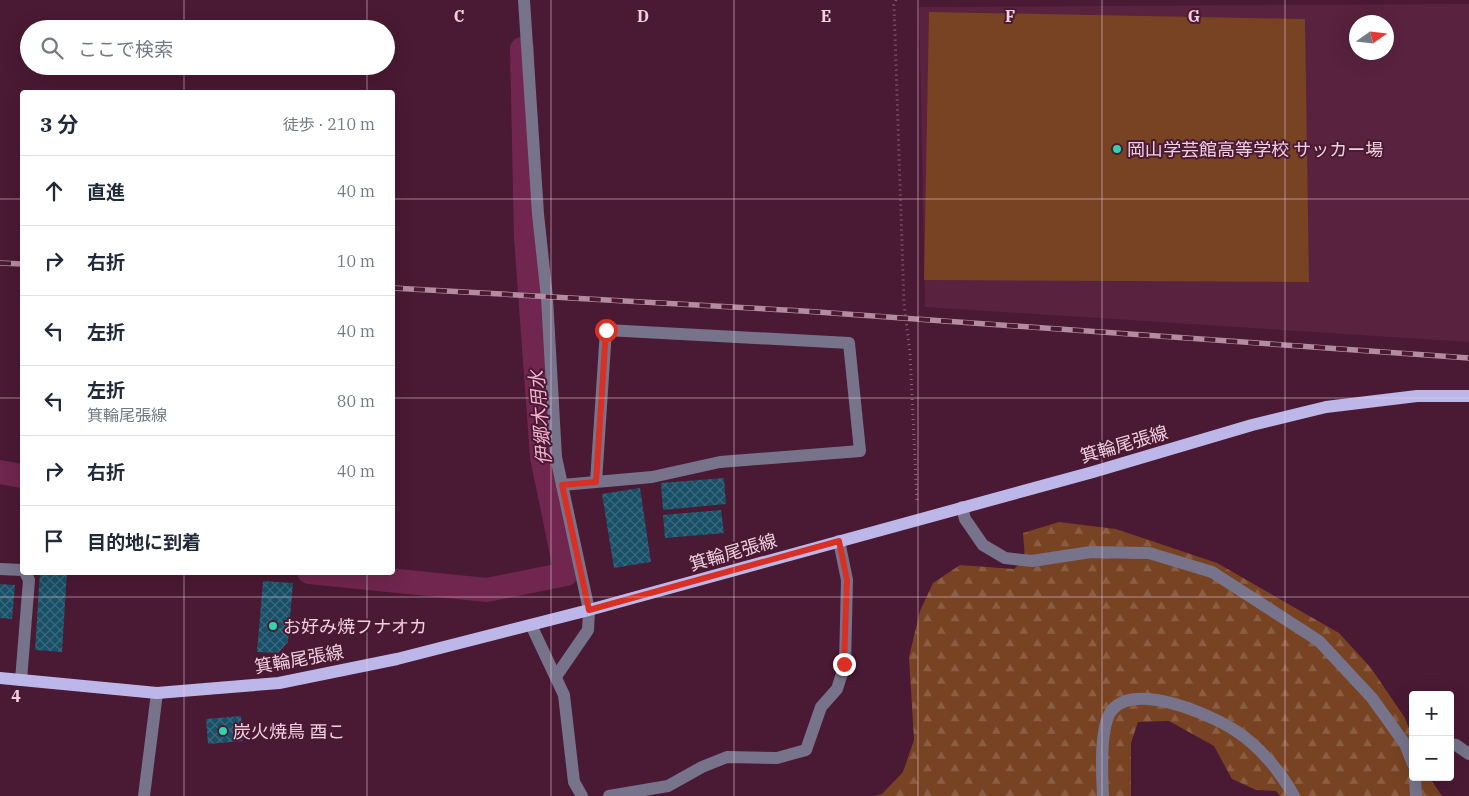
<!DOCTYPE html>
<html lang="ja">
<meta charset="utf-8">
<style>
:root{--surface:#fff;--page:#f6f6f7;--text:#1f2937;--muted:#747a83;--line:#e0e1e3}
body{margin:0;font-family:"IBM Plex Serif","Noto Sans JP",serif;background:var(--page);color:var(--text)}
.controls{position:absolute;right:15px;bottom:15px;display:grid;overflow:hidden;border-radius:5px;box-shadow:0 5px 20px #0002}
.controls button{width:45px;height:45px;display:grid;place-items:center;padding:0;border:0;border-bottom:1px solid var(--line);background:var(--surface);color:var(--text);font:25px sans-serif}
.compass{position:absolute;left:1349px;top:15px;width:45px;height:45px;border-radius:50%;background:var(--surface);box-shadow:0 5px 20px #0002;rotate:76deg}
.stop{position:absolute;width:15px;height:15px;margin:-11px;border:4px solid #d93025;border-radius:50%;background:#fff}
.stop.end{background:#d93025;border-color:#fff;box-shadow:0 1px 5px #0008}
.list{margin:0;padding:0;list-style:none}
h2{display:flex;justify-content:space-between;align-items:center;height:65px;margin:0;padding:0 20px;font-size:21px}
h2 small{font-size:16px;font-weight:400;color:var(--muted)}
.list li{display:grid;grid-template-columns:32px 1fr auto;gap:15px;align-items:center;box-sizing:border-box;height:70px;padding:0 20px;border-top:1px solid var(--line)}
.list b{display:block;font-size:19px;white-space:nowrap}
.list p{margin:0;font-size:16px;white-space:nowrap;color:var(--muted)}
.list em{font-size:16px;font-style:normal;color:var(--muted)}
.icon{flex:none;width:28px;height:28px;fill:none;stroke:currentColor;stroke-width:2;stroke-linecap:round;stroke-linejoin:round}
.map{position:relative;flex:none;width:1469px;height:796px;overflow:hidden}
.search{position:absolute;background:var(--surface);box-shadow:0 5px 20px #0002;left:20px;top:20px;width:375px;height:55px;display:flex;align-items:center;gap:12px;box-sizing:border-box;padding:0 18px;border-radius:28px;color:var(--muted);font-size:19px}
.panel{position:absolute;background:var(--surface);box-shadow:0 5px 20px #0002;left:20px;top:90px;width:375px;height:485px;border-radius:5px}
.map>svg:first-child{display:block}
.built{fill:#59223f;fill-rule:evenodd}
.forest{fill:url(#forest-firs)}
.pitch{fill:#774323}
.lines{fill:none;stroke-linecap:round;stroke-linejoin:round}
.canal{stroke:#70264e;stroke-width:24}
.building{fill:url(#building-cross-hatch)}
.path{stroke:#8c6177;stroke-width:3;stroke-dasharray:1 4;stroke-linecap:butt}
.minor{stroke:#76738b;stroke-width:12}
.major{stroke:#bdb7e9;stroke-width:12}
.rail-casing{stroke:#b38c9f;stroke-width:5.5}
.rail{stroke:#4a1933;stroke-width:4;stroke-dasharray:11;stroke-linecap:butt}
.route{stroke:#d93025;stroke-width:6}
.grid{fill:none;stroke:#f0d0de;stroke-width:1;stroke-opacity:0.55}
.poi-dot{fill:#30d4aa;stroke:#4a1933;stroke-width:2}
.labels{text-anchor:middle;dominant-baseline:central;stroke-width:4;stroke-linejoin:round;paint-order:stroke}
.poi-label{font-size:18px;fill:#f0d0de;stroke:#4a1933;text-anchor:start}
.street-label{font-size:18px;fill:#f0d0de;stroke:#4a1933}
.water-label{font-size:19px;font-style:italic;fill:#f5b2d1;stroke:#4a1933}
.grid-label{font-size:16px;text-anchor:middle;font-weight:bold;fill:#f0d0de;stroke:#4a1933;stroke-width:4;stroke-linejoin:round;paint-order:stroke}
</style>
<div class="map">
<svg width="1469" height="796" viewBox="0 0 1469 796">
<defs>
<pattern id="forest-firs" width="22" height="20" patternUnits="userSpaceOnUse" patternTransform="scale(1.25)"><rect width="22" height="20" fill="#774323"/><path d="M5 1l3.5 6h-7zM16 11l3.5 6h-7z" fill="#8b5d42"/></pattern>
<pattern id="building-cross-hatch" width="8" height="8" patternUnits="userSpaceOnUse" patternTransform="scale(1.25)"><rect width="8" height="8" fill="#185067"/><path d="M0 0l8 8M0 8l8-8" fill="none" stroke="#3a687c"/></pattern>
</defs>
<rect width="100%" height="100%" fill="#4a1933"/>
<path class="built" d="M 1469,4 L 1469,342 L 925,307 L 919,7 ZM 1356,22 L 1386,22 L 1386,52 L 1356,52 Z"/>
<path class="forest" d="M 1059,522 L 1116,529 L 1217,563 L 1339,633 L 1371,668 L 1405,718 L 1413,739 L 1413,777 L 1429,777 L 1442,796 L 1280,796 L 1276,791 L 1256,790 L 1232,779 L 1214,746 L 1169,721 L 1138,722 L 1131,743 L 1131,796 L 875,796 L 882,794 L 903,772 L 914,740 L 909,657 L 920,611 L 933,583 L 960,565 L 1014,569 L 1025,559 L 1023,533 Z"/>
<path class="pitch" d="M 929,12 L 1305,19 L 1309,282 L 924,280 Z"/>
<g class="lines">
<g class="canal">
<path d="M 0,472 L 22,476"/>
<path d="M 309,572 L 487,590 L 566,574 L 542,457 L 526,238 L 522,49"/>
</g>
</g>
<g class="building">
<path d="M 724,478 L 726,504 L 663,510 L 661,483 Z"/>
<path d="M 640,488 L 651,562 L 614,568 L 602,494 Z"/>
<path d="M 721,510 L 724,533 L 665,538 L 663,515 Z"/>
<path d="M 40,572 L 67,572 L 62,652 L 35,650 Z"/>
<path d="M 263,581 L 293,583 L 288,642 L 278,653 L 257,652 Z"/>
<path d="M 0,584 L 15,585 L 12,619 L 0,618 Z"/>
<path d="M 241,716 L 243,741 L 208,744 L 206,719 Z"/>
</g>
<g class="lines">
<path class="path" d="M 896,0 L 894,5 L 904,304 L 910,353 L 917,503"/>
<g class="minor">
<path d="M 524,0 L 538,214 L 547,298 L 556,457 L 589,610 L 588,630 L 557,675"/>
<path d="M 562,485 L 652,477 L 720,462 L 860,451 L 849,343 L 606,330 L 596,482"/>
<path d="M 962,507 L 965,519 L 983,545 L 1005,558 L 1032,561 L 1091,552 L 1149,553 L 1212,572 L 1319,641 L 1372,698 L 1405,744 L 1413,764"/>
<path d="M 0,569 L 22,570"/>
<path d="M 531,625 L 564,695 L 574,782 L 582,796"/>
<path d="M 21,680 L 29,580 L 25,572"/>
<path d="M 1450,744 L 1456,745 L 1469,754"/>
<path d="M 1415,777 L 1416,796"/>
<path d="M 144,796 L 157,693"/>
<path d="M 609,796 L 668,786 L 702,767 L 727,757 L 777,758 L 806,750 L 821,707 L 837,689 L 845,664 L 847,580 L 839,541"/>
<path d="M 1103,796 C 1102,775 1099,726 1112,710 C 1136,682 1210,714 1236,731 C 1259,746 1281,772 1294,796"/>
</g>
<path class="major" d="M 0,678 L 157,693 L 279,683 L 397,659 L 589,610 L 1093,472 L 1252,425 L 1326,407 L 1417,396 L 1469,396"/>
<g class="rail-casing">
<g id="rail">
<path d="M 0,263 L 22,264"/>
<path d="M 392,288 L 803,311 L 1469,358"/>
</g>
</g>
<use href="#rail" class="rail"/>
</g>
<g class="lines">
<path class="route" d="M 606,330 L 596,482 L 562,485 L 589,610 L 839,541 L 847,580 L 844,664"/>
</g>
<path class="grid" d="M 184,0 L 184,29M 367,0 L 367,29M 551,0 L 551,796M 734,0 L 734,796M 918,0 L 918,796M 1102,0 L 1102,796M 1285,0 L 1285,796M 184,66 L 184,92M 367,66 L 367,92M 0,199 L 22,199M 392,199 L 1469,199M 0,398 L 22,398M 392,398 L 1469,398M 184,572 L 184,796M 367,572 L 367,796M 0,597 L 1469,597"/>
<g class="poi-dot">
<circle cx="1117" cy="149" r="5"/>
<circle cx="273" cy="626" r="5"/>
<circle cx="223" cy="731" r="5"/>
</g>
<g class="labels">
<g class="poi-label">
<text x="1127" y="149">岡山学芸館高等学校 サッカー場</text>
<text x="283" y="626">お好み焼フナオカ</text>
<text x="233" y="731">炭火焼鳥 酉こ</text>
</g>
<g class="street-label">
<text transform="translate(1124 444) rotate(-16)">箕輪尾張線</text>
<text transform="translate(733 552) rotate(-16)">箕輪尾張線</text>
<text transform="translate(299 659) rotate(-10)">箕輪尾張線</text>
</g>
<g class="water-label">
<text transform="translate(540 418) rotate(-95)">伊郷木用水</text>
</g>
</g>
<g class="grid-label">
<text x="459" y="22">C</text>
<text x="643" y="22">D</text>
<text x="826" y="22">E</text>
<text x="1010" y="22">F</text>
<text x="1194" y="22">G</text>
<text x="16" y="702">4</text>
</g>
</svg>
<div class="controls">
<button>+</button>
<button>−</button>
</div>
<svg class="compass" viewBox="-18 -18 36 36"><path d="M0-13l5 13h-10z" fill="#e53935"/><path d="M0 13l5-13h-10z" fill="#747a83"/></svg>
<div class="stop" style="left:606px;top:330px"></div>
<div class="stop end" style="left:844px;top:664px"></div>
<div class="search"><svg class="icon" aria-label="search" viewBox="0 0 24 24"><circle cx="10" cy="10" r="6"/><path d="M15 15l6 6"/></svg>ここで検索</div>
<section class="panel">
<h2>3 分<small>徒歩 · 210 m</small></h2>
<ul class="list">
<li><svg class="icon" aria-label="ahead" viewBox="0 0 24 24"><path d="M12 20V5M6 11l6-6 6 6"/></svg><div><b>直進</b></div><em>40 m</em></li>
<li><svg class="icon" aria-label="right" viewBox="0 0 24 24"><path d="M7 20v-9h11M14 6l5 5-5 5"/></svg><div><b>右折</b></div><em>10 m</em></li>
<li><svg class="icon" aria-label="left" viewBox="0 0 24 24"><path d="M17 20v-9H6M10 6l-5 5 5 5"/></svg><div><b>左折</b></div><em>40 m</em></li>
<li><svg class="icon" aria-label="left" viewBox="0 0 24 24"><path d="M17 20v-9H6M10 6l-5 5 5 5"/></svg><div><b>左折</b><p>箕輪尾張線</p></div><em>80 m</em></li>
<li><svg class="icon" aria-label="right" viewBox="0 0 24 24"><path d="M7 20v-9h11M14 6l5 5-5 5"/></svg><div><b>右折</b></div><em>40 m</em></li>
<li><svg class="icon" aria-label="arrive" viewBox="0 0 24 24"><path d="M6 21V4h12l-3 4 3 4H6"/></svg><div><b>目的地に到着</b></div></li>
</ul>
</section>
</div>
